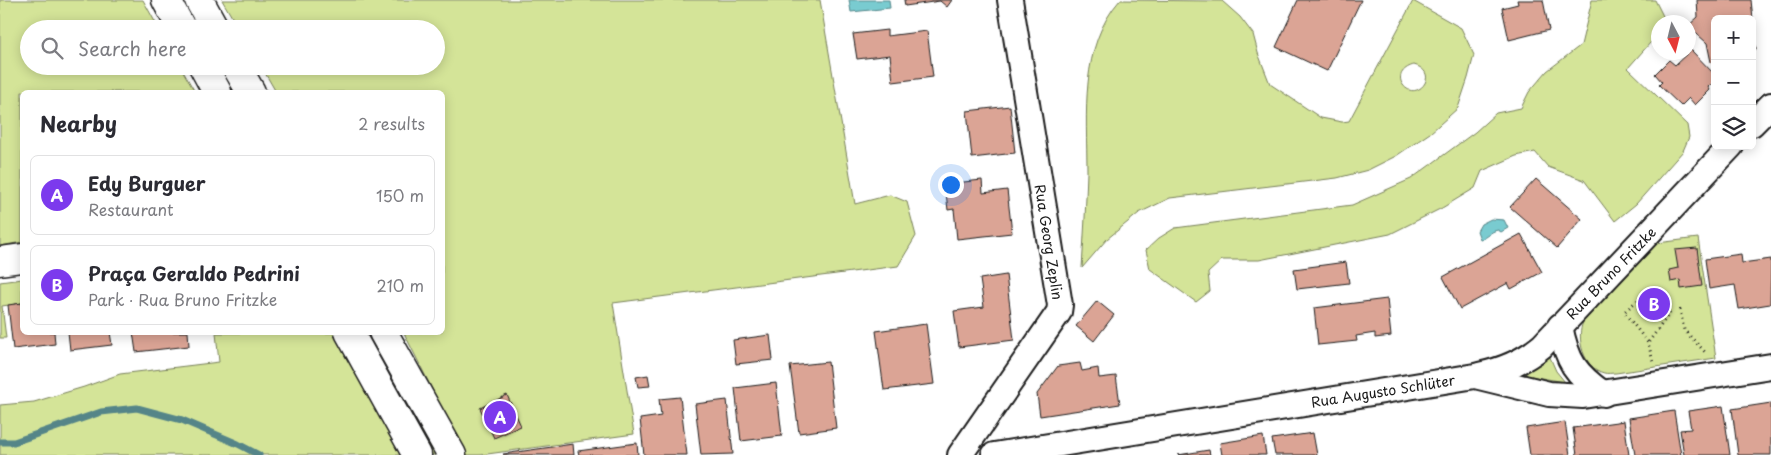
<!DOCTYPE html>
<meta charset="utf-8">
<style>
:root{--surface:#fff;--page:#f7f7f7;--text:#2b2b33;--muted:#7c7c81;--line:#e1e1e2;--accent:#7c3aed}
body{margin:0;font-family:"Playpen Sans",sans-serif;background:var(--page);color:var(--text)}
.controls{position:absolute;right:15px;top:15px;display:grid;overflow:hidden;border-radius:8px;box-shadow:0 2px 12px #0003}
.controls button{width:45px;height:45px;display:grid;place-items:center;padding:0;border:0;border-bottom:1px solid var(--line);background:var(--surface);color:var(--text);font:25px sans-serif}
.compass{position:absolute;left:1651px;top:15px;width:45px;height:45px;border-radius:50%;background:var(--surface);box-shadow:0 2px 12px #0003;rotate:173deg}
.you{position:absolute;left:950px;top:184px;width:18px;height:18px;margin:-12px;border:4px solid #fff;border-radius:50%;background:#1a73e8;box-shadow:0 0 0 8px #1a73e833}
.badge{display:grid;place-items:center;width:32px;height:32px;border-radius:50%;background:var(--accent);color:#fff;font-size:16px;font-weight:700}
.pin{position:absolute;translate:-50% -50%;border:2px solid #fff;box-shadow:0 1px 5px #0006}
.list{margin:0;padding:0;list-style:none}
h2{display:flex;justify-content:space-between;align-items:center;height:65px;margin:0;padding:0 20px;font-size:21px}
h2 small{font-size:16px;font-weight:400;color:var(--muted)}
.list li{display:grid;grid-template-columns:32px 1fr auto;gap:15px;align-items:center;box-sizing:border-box;height:80px;margin:0 10px 10px;padding:0 10px;border:1px solid var(--line);border-radius:8px}
.list b{display:block;font-size:19px;white-space:nowrap}
.list p{margin:0;font-size:16px;white-space:nowrap;color:var(--muted)}
.list em{font-size:16px;font-style:normal;color:var(--muted)}
.icon{flex:none;width:28px;height:28px;fill:none;stroke:currentColor;stroke-width:2;stroke-linecap:round;stroke-linejoin:round}
.map{position:relative;flex:none;width:1771px;height:455px;overflow:hidden}
.search{position:absolute;background:var(--surface);box-shadow:0 2px 12px #0003;left:20px;top:20px;width:425px;height:55px;display:flex;align-items:center;gap:12px;box-sizing:border-box;padding:0 18px;border-radius:28px;color:var(--muted);font-size:19px}
.panel{position:absolute;background:var(--surface);box-shadow:0 2px 12px #0003;left:20px;top:90px;width:425px;height:245px;border-radius:8px}
.map>svg:first-child{display:block}
.green{fill:#d4e498;stroke:#78805a;fill-rule:evenodd}
.water{fill:#79cbd0;stroke:#548588}
.lines{fill:none;stroke-linecap:round;stroke-linejoin:round}
.stream{stroke:#548588;stroke-width:7}
.building{fill:#dba495;stroke:#1c1c1c}
.minor-casing{stroke:#1c1c1c;stroke-width:28}
.tertiary-casing{stroke:#1c1c1c;stroke-width:31}
.secondary-casing{stroke:#1c1c1c;stroke-width:31}
.path{stroke:#1c1c1c;stroke-width:3;stroke-dasharray:1 4;stroke-linecap:butt}
.minor{stroke:#fff;stroke-width:24}
.tertiary{stroke:#fff;stroke-width:28}
.secondary{stroke:#fff;stroke-width:28}
.labels{text-anchor:middle;dominant-baseline:central;stroke-width:4;stroke-linejoin:round;paint-order:stroke}
.street-label{font-size:14px;fill:#1c1c1c;stroke:#fff}
</style>
<div class="map">
<svg width="1771" height="455" viewBox="0 0 1771 455">
<rect width="100%" height="100%" fill="#fff"/>
<filter id="ink" filterUnits="userSpaceOnUse"><feTurbulence type="fractalNoise" baseFrequency=".02" numOctaves="2"/><feDisplacementMap in="SourceGraphic" scale="10" xChannelSelector="R" yChannelSelector="G"/><feConvolveMatrix kernelMatrix="1 2 1 2 8 2 1 2 1" color-interpolation-filters="sRGB"/></filter>
<g filter="url(#ink)">
<g class="green">
<path d="M 0,0 L 143,0 L 159,29 L 29,29 L 29,66 L 180,66 L 195,92 L 22,92 L 22,242 L 0,246 Z"/>
<path d="M 222,0 L 820,0 L 855,204 L 890,195 L 907,202 L 916,236 L 898,266 L 613,303 L 634,434 L 480,455 L 465,455 L 404,333 L 442,332 L 442,92 L 276,92 L 261,66 L 436,66 L 436,29 L 239,29 Z"/>
<path d="M 1120,0 L 1222,1 L 1240,17 L 1253,34 L 1258,53 L 1270,84 L 1321,118 L 1342,122 L 1349,121 L 1413,1 L 1461,28 L 1474,55 L 1468,78 L 1458,108 L 1430,133 L 1396,156 L 1368,170 L 1337,178 L 1170,198 L 1139,213 L 1107,239 L 1082,268 C 1084,236 1086,204 1087,172 C 1087,114 1079,47 1120,0 ZM 1414,65 C 1442,73 1416,103 1403,85 C 1396,75 1405,67 1414,65 Z"/>
<path d="M 1592,0 L 1655,0 L 1666,22 L 1658,22 L 1658,34 L 1628,68 L 1687,125 L 1689,137 L 1683,151 L 1636,204 L 1615,221 L 1584,180 L 1548,167 L 1535,152 L 1516,156 L 1482,171 L 1475,188 L 1442,208 L 1390,234 L 1259,260 L 1222,260 L 1208,273 L 1210,291 L 1196,302 L 1150,269 L 1146,250 L 1159,238 L 1175,228 L 1352,205 L 1411,179 L 1475,132 L 1496,113 L 1521,108 L 1529,92 L 1547,71 L 1581,45 Z"/>
<path d="M 1698,238 L 1716,358 L 1616,373 C 1612,373 1607,374 1604,373 C 1583,368 1576,338 1583,322 L 1657,243 Z"/>
<path d="M 22,279 L 22,303 L 2,306 L 6,338 L 0,338 L 0,282 Z"/>
<path d="M 216,333 L 336,333 L 403,455 L 0,455 L 0,405 L 34,402 L 84,387 L 120,374 L 219,362 Z"/>
<path d="M 359,333 L 371,333 L 441,455 L 429,455 Z"/>
<path d="M 1549,355 L 1556,371 L 1565,382 L 1524,375 Z"/>
</g>
<g class="water">
<path d="M 849,0 L 889,0 L 890,8 L 851,12 Z"/>
<path d="M 1491,219 L 1504,220 L 1508,228 L 1501,232 L 1498,230 C 1490,231 1487,238 1480,239 L 1477,231 L 1481,224 Z"/>
</g>
<g class="lines">
<path class="stream" d="M 0,442 L 14,442 L 101,412 L 137,408 L 182,420 L 238,444 L 259,455"/>
</g>
<g class="building">
<path d="M 904,0 L 952,0 L 947,7 L 940,1 L 905,6 Z"/>
<path d="M 1298,0 L 1361,0 L 1327,71 L 1276,47 Z"/>
<path d="M 1517,0 L 1543,0 L 1549,30 L 1509,40 L 1502,8 L 1518,4 Z"/>
<path d="M 1697,0 L 1751,0 L 1756,49 L 1752,52 L 1752,19 L 1715,19 L 1715,66 L 1711,62 L 1707,43 L 1688,26 L 1698,17 Z"/>
<path d="M 887,30 L 887,36 L 927,31 L 933,77 L 893,82 L 890,55 L 857,59 L 853,34 Z"/>
<path d="M 1691,50 L 1715,75 L 1715,80 L 1708,87 L 1710,90 L 1695,105 L 1689,98 L 1681,106 L 1659,85 L 1662,82 L 1655,74 L 1669,60 L 1675,65 Z"/>
<path d="M 1010,106 L 1015,153 L 972,158 L 967,111 Z"/>
<path d="M 1536,179 L 1582,219 L 1557,248 L 1510,207 Z"/>
<path d="M 982,180 L 983,193 L 1007,190 L 1012,233 L 957,239 L 954,209 L 948,210 L 945,184 Z"/>
<path d="M 1521,234 L 1542,272 L 1511,289 L 1508,283 L 1460,309 L 1443,277 Z"/>
<path d="M 1697,248 L 1702,286 L 1681,289 L 1680,280 L 1671,282 L 1669,270 L 1678,268 L 1675,250 Z"/>
<path d="M 1741,254 L 1742,263 L 1771,259 L 1770,304 L 1739,309 L 1735,285 L 1709,289 L 1705,259 Z"/>
<path d="M 1346,262 L 1349,283 L 1297,289 L 1294,269 Z"/>
<path d="M 1006,275 L 1014,340 L 959,347 L 954,311 L 984,307 L 980,279 Z"/>
<path d="M 1387,299 L 1391,336 L 1375,338 L 1375,333 L 1356,336 L 1357,341 L 1318,345 L 1314,308 Z"/>
<path d="M 1097,301 L 1114,315 L 1094,341 L 1076,326 Z"/>
<path d="M 22,303 L 22,332 L 54,332 L 55,344 L 13,349 L 8,305 Z"/>
<path d="M 926,324 L 934,384 L 884,390 L 876,331 Z"/>
<path d="M 68,332 L 110,332 L 112,345 L 70,350 Z"/>
<path d="M 133,332 L 188,332 L 189,346 L 136,352 Z"/>
<path d="M 770,335 L 773,360 L 736,364 L 733,340 Z"/>
<path d="M 828,362 L 836,428 L 799,433 L 790,366 Z"/>
<path d="M 1080,363 L 1082,371 L 1098,368 L 1099,378 L 1116,376 L 1120,404 L 1040,416 L 1037,394 L 1058,366 Z"/>
<path d="M 648,375 L 650,386 L 638,387 L 636,377 Z"/>
<path d="M 776,383 L 782,436 L 741,441 L 735,388 Z"/>
<path d="M 507,395 L 521,426 L 494,438 L 480,408 Z"/>
<path d="M 680,397 L 687,455 L 644,455 L 640,419 L 661,416 L 659,399 Z"/>
<path d="M 727,400 L 733,454 L 701,455 L 695,404 Z"/>
<path d="M 1771,403 L 1771,455 L 1738,455 L 1732,409 Z"/>
<path d="M 1723,406 L 1730,455 L 1684,455 L 1680,430 L 1691,429 L 1688,411 Z"/>
<path d="M 1674,411 L 1681,455 L 1635,455 L 1629,418 Z"/>
<path d="M 1624,421 L 1629,455 L 1577,455 L 1573,428 Z"/>
<path d="M 1565,422 L 1570,455 L 1530,455 L 1526,428 Z"/>
<path d="M 1313,433 L 1317,455 L 1275,455 L 1272,439 Z"/>
<path d="M 1263,436 L 1266,455 L 1222,455 L 1220,443 Z"/>
<path d="M 637,443 L 638,455 L 579,455 L 578,451 Z"/>
<path d="M 573,444 L 574,455 L 504,455 L 503,454 Z"/>
<path d="M 1209,450 L 1210,455 L 1178,455 Z"/>
</g>
<g class="lines">
<g class="minor-casing">
<g id="minor">
<path d="M 1752,124 L 1771,105"/>
<path d="M 1560,326 C 1567,361 1575,374 1604,394"/>
<path d="M 1479,375 C 1503,370 1523,362 1542,346 L 1731,146"/>
<path d="M 960,455 L 1059,312 L 1060,305 L 1010,0"/>
<path d="M 994,455 L 1475,376 L 1549,394 L 1583,396 L 1771,366"/>
</g>
</g>
<g class="tertiary-casing">
<path id="tertiary" d="M 0,261 L 22,258"/>
</g>
<g class="secondary-casing">
<g id="secondary">
<path d="M 166,0 L 182,29"/>
<path d="M 199,0 L 215,29"/>
<path d="M 203,66 L 217,92"/>
<path d="M 236,66 L 251,92"/>
<path d="M 349,332 L 417,455"/>
<path d="M 383,332 L 452,455"/>
</g>
</g>
<g class="path">
<path d="M 1645,294 L 1624,312 L 1648,343"/>
<path d="M 1680,309 L 1684,330 L 1705,352"/>
<path d="M 1653,361 L 1648,343 L 1672,310"/>
</g>
<use href="#minor" class="minor"/>
<use href="#tertiary" class="tertiary"/>
<use href="#secondary" class="secondary"/>
</g>
</g>
<g class="labels">
<g class="street-label">
<text transform="translate(1049 242) rotate(81)">Rua Georg Zeplin</text>
<text transform="translate(1611 273) rotate(-46)">Rua Bruno Fritzke</text>
<text transform="translate(1383 391) rotate(-9)">Rua Augusto Schlüter</text>
</g>
</g>
</svg>
<div class="controls">
<button>+</button>
<button>−</button>
<button><svg class="icon" aria-label="layers" viewBox="0 0 24 24"><path d="M12 4l9 5-9 5-9-5zM3 14l9 5 9-5"/></svg></button>
</div>
<svg class="compass" viewBox="-18 -18 36 36"><path d="M0-13l5 13h-10z" fill="#e53935"/><path d="M0 13l5-13h-10z" fill="#7c7c81"/></svg>
<div class="you"></div>
<div class="pin badge" style="left:500px;top:417px">A</div>
<div class="pin badge" style="left:1654px;top:304px">B</div>
<div class="search"><svg class="icon" aria-label="search" viewBox="0 0 24 24"><circle cx="10" cy="10" r="6"/><path d="M15 15l6 6"/></svg>Search here</div>
<section class="panel">
<h2>Nearby<small>2 results</small></h2>
<ul class="list">
<li><span class="badge">A</span><div><b>Edy Burguer</b><p>Restaurant</p></div><em>150 m</em></li>
<li><span class="badge">B</span><div><b>Praça Geraldo Pedrini</b><p>Park · Rua Bruno Fritzke</p></div><em>210 m</em></li>
</ul>
</section>
</div>
